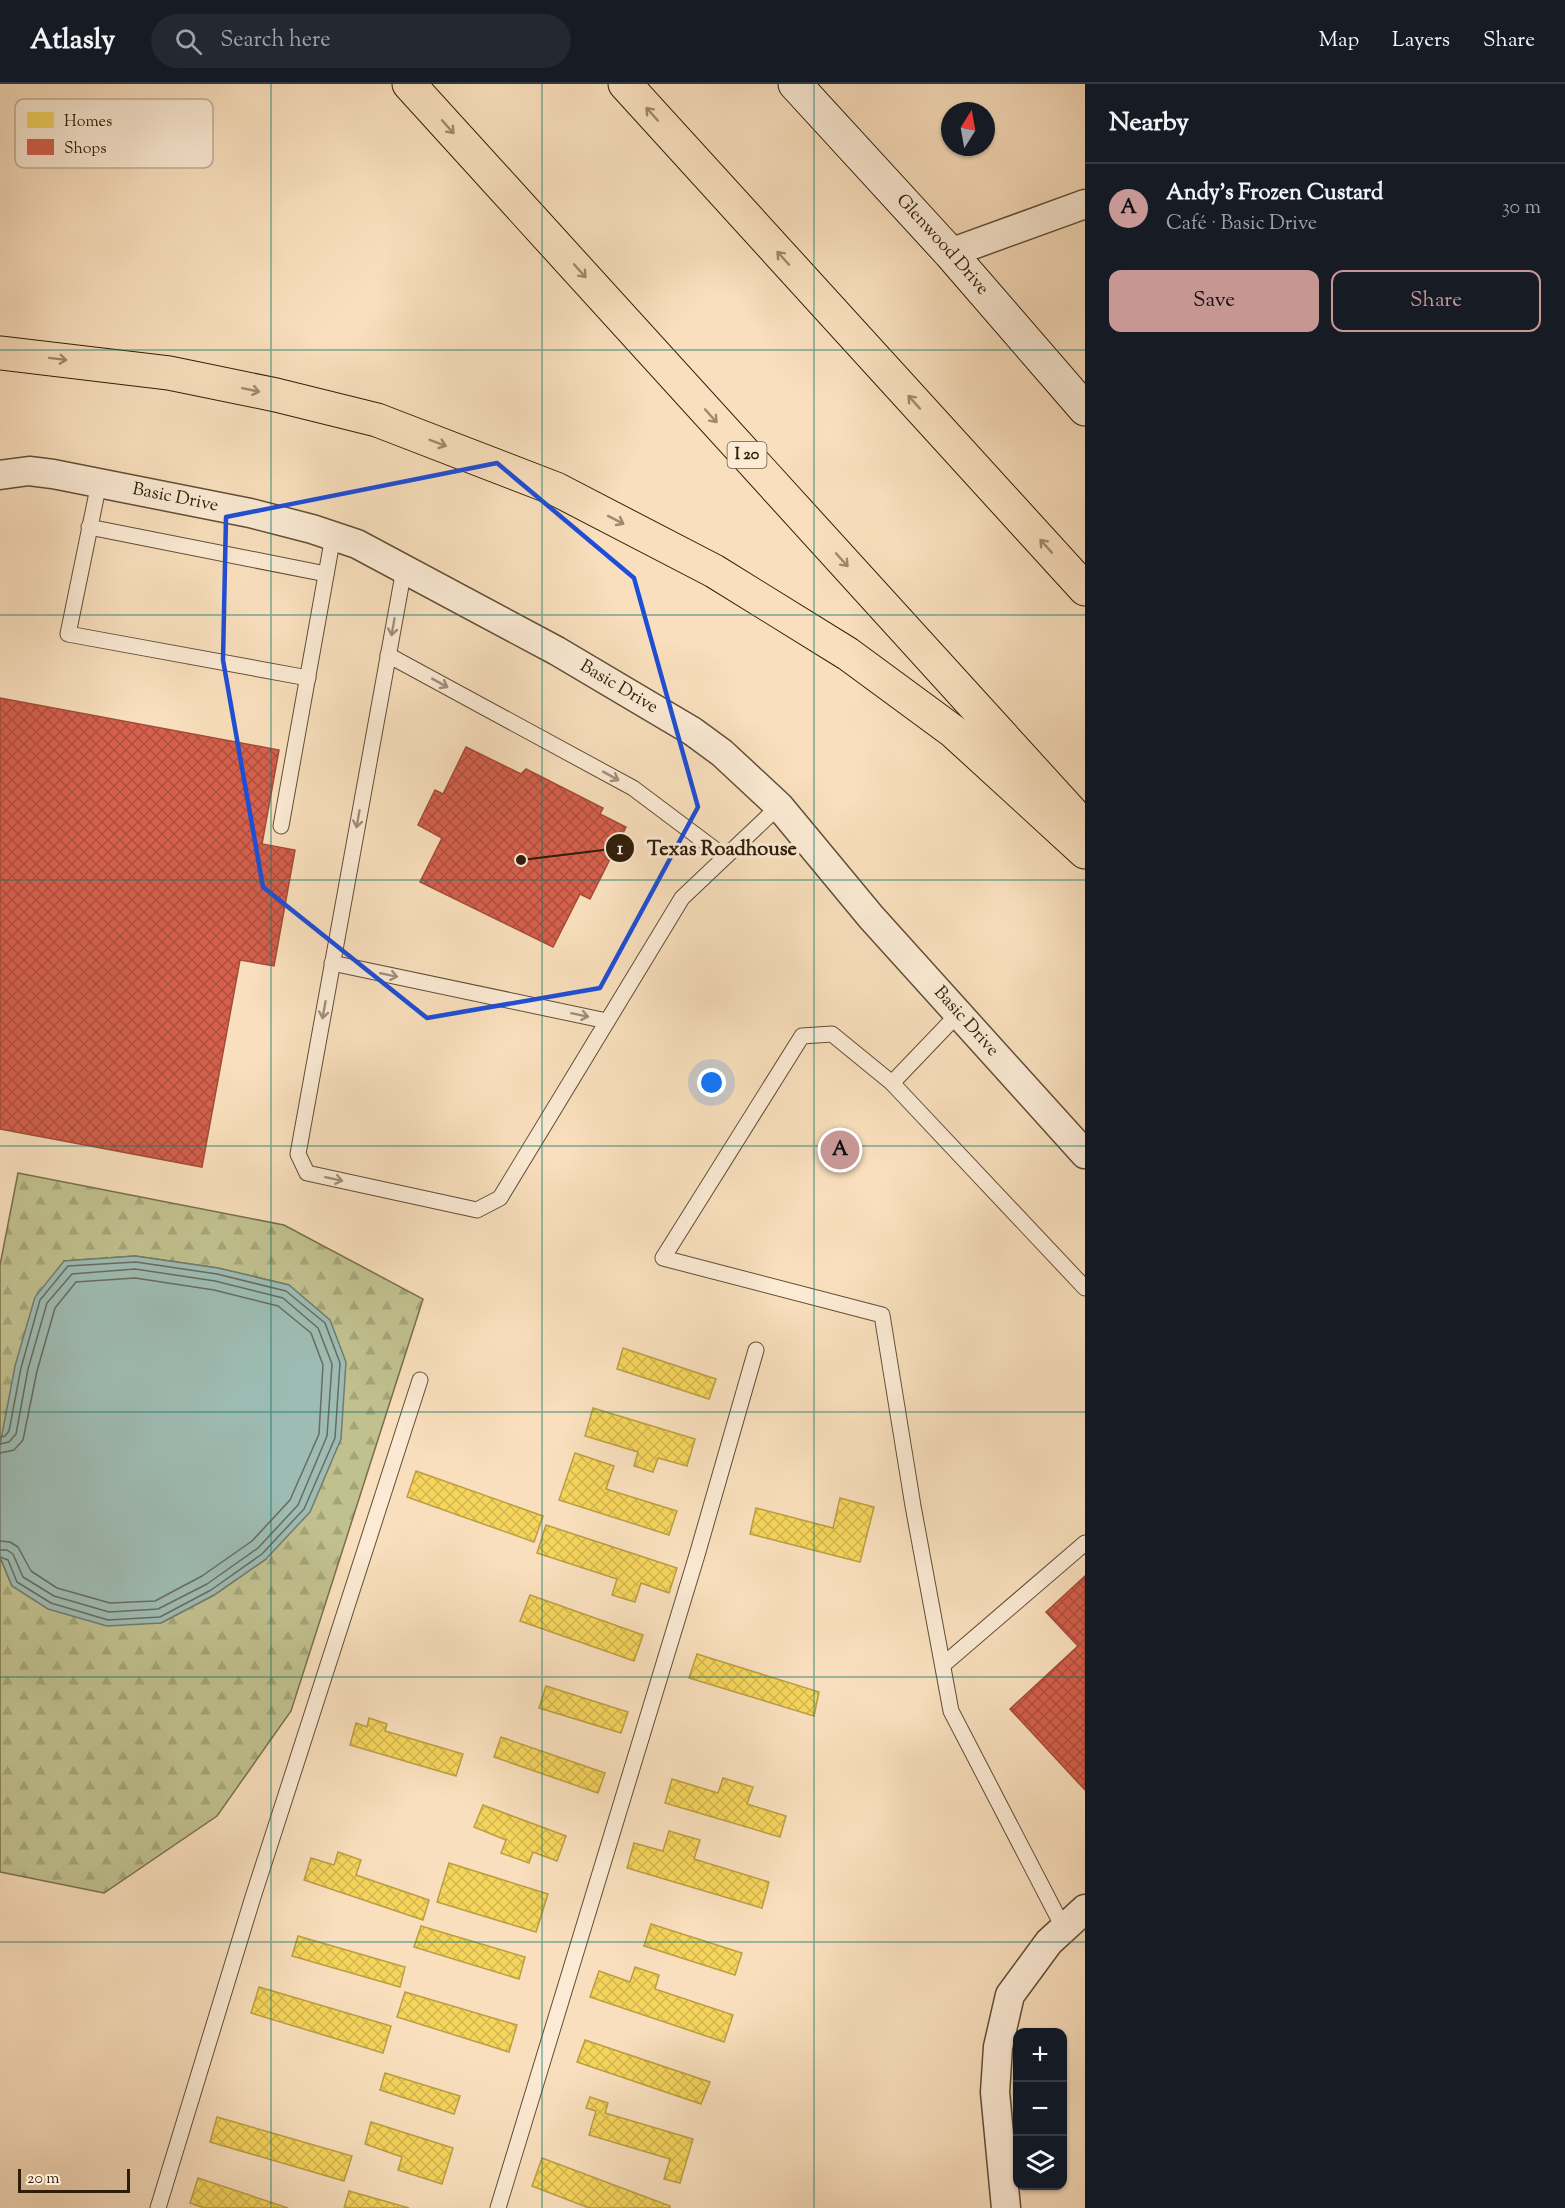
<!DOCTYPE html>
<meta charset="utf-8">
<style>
:root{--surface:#171b24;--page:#242831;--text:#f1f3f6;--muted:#9ea1a6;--line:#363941;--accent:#c59692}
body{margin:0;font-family:"Sorts Mill Goudy",serif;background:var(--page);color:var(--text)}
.controls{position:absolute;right:18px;bottom:18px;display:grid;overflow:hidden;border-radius:12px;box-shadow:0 2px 4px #0004}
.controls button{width:54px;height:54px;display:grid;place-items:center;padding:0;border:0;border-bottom:2px solid var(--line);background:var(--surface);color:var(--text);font:30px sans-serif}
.compass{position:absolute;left:941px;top:18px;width:54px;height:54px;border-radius:50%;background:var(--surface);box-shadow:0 2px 4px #0004;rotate:11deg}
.scale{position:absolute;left:18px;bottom:15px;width:112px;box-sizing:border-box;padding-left:6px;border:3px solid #301d09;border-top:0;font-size:16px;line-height:21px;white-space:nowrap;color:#301d09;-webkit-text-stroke:4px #fbead4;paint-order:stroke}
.you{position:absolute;left:712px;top:999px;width:21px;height:21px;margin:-15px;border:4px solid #fff;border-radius:50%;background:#1a73e8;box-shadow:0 0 0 9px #1a73e833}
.badge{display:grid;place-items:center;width:39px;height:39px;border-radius:50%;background:var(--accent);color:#111;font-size:20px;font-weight:700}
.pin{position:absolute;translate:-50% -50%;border:3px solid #fff;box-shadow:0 2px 6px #0006}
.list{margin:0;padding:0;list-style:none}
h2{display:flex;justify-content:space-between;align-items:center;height:78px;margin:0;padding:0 24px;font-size:26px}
h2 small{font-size:20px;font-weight:400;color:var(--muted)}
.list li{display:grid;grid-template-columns:39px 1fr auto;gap:18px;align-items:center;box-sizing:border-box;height:90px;padding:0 24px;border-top:2px solid var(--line)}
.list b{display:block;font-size:22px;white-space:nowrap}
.list p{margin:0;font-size:20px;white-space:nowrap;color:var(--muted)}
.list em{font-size:20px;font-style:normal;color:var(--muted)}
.actions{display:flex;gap:12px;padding:18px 24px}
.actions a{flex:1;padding:14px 0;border:2px solid var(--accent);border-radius:12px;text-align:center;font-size:21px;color:var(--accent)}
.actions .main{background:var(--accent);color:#111}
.icon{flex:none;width:33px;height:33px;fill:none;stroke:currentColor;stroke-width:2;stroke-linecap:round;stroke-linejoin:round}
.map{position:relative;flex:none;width:1085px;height:2124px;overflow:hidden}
header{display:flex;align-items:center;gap:36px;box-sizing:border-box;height:84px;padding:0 30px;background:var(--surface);border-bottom:2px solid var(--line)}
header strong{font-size:28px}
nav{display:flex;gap:33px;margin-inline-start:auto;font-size:21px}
.search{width:420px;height:54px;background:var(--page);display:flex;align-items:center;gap:15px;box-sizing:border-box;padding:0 21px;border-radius:33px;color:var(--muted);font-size:22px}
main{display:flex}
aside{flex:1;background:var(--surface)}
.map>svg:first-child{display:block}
.forest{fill:url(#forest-firs);stroke:#786f4c;stroke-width:1.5}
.water{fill:#9ebcb4;stroke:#727c70;stroke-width:1.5}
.homes{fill:url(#homes-cross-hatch);stroke:#bb9e43;stroke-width:1.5}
.shops{fill:url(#shops-cross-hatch);stroke:#a44c39;stroke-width:1.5}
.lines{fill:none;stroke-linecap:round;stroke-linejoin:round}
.shore{stroke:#676c5e;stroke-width:1.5}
.lane-casing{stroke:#624e36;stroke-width:17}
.street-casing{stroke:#624e36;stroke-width:31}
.secondary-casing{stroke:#301d09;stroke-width:35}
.highway-casing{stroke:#301d09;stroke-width:35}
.lane{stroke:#fbead4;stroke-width:15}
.street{stroke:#fbead4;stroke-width:28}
.secondary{stroke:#fbead4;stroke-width:33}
.highway{stroke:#f9dfbd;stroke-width:33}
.oneway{stroke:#9f886c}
.oneway2{stroke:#a08e79}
.marked{fill:none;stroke:#1d4ed8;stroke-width:4.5;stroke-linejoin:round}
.grid{fill:none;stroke:#0f766e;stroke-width:1.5;stroke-opacity:0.55}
.labels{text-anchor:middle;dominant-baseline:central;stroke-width:6;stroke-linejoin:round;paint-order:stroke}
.shield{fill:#fbead4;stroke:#6d5a46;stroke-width:1.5}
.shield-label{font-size:16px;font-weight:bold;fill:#301d09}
.street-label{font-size:18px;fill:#301d09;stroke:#fbead4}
.key{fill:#fbead4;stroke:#beac97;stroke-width:1.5}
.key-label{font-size:16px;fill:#301d09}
.leader{fill:none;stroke:#301d09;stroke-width:2}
.callout-dot{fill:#301d09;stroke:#fbead4;stroke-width:2}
.mark-label{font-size:18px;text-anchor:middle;font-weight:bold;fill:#fff}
.callout-label{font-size:20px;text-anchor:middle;font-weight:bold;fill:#301d09;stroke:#fbead4;stroke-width:6;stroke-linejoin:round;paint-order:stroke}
</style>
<header>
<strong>Atlasly</strong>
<div class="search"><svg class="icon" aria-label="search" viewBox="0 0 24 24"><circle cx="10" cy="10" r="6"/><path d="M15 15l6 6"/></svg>Search here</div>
<nav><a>Map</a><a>Layers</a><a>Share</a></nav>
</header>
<main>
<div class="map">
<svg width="1085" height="2124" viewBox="0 0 1085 2124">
<defs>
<pattern id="forest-firs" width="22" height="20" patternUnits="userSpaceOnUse" patternTransform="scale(1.5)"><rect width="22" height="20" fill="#c1c18f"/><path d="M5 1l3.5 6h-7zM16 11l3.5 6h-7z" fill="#a6a57a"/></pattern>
<pattern id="homes-cross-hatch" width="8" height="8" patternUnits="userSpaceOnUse" patternTransform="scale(1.5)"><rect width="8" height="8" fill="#f6d55c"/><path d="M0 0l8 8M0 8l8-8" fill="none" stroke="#d3b64f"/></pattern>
<pattern id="shops-cross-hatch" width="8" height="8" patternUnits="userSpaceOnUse" patternTransform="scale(1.5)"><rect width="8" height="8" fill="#d6604d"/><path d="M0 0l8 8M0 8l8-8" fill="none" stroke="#ae4f3e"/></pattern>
</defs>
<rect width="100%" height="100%" fill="#f9dfbd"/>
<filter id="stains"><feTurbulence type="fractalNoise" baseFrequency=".00333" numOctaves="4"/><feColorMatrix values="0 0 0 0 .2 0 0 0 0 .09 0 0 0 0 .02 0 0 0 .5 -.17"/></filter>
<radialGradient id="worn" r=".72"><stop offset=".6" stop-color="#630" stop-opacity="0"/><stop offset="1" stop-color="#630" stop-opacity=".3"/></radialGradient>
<path class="forest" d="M 18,1089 L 284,1141 L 423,1215 L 291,1627 L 217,1732 L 104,1809 L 0,1788 L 0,1473 L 12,1502 L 161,1539 L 214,1511 L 266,1475 L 289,1201 L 218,1184 L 135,1172 L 64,1177 L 0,1361 L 0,1181 Z"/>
<path class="water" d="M 135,1172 L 218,1184 L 289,1201 L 330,1236 L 346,1278 L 341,1355 L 310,1428 L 266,1475 L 214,1511 L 161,1539 L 107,1542 L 48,1525 L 12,1502 L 0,1473 L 0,1361 L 15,1282 L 35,1213 L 64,1177 Z"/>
<g class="homes">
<path d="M 623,1264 L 716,1295 L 709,1315 L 617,1285 Z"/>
<path d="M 593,1324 L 695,1355 L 687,1382 L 658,1374 L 653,1388 L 634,1382 L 638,1368 L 585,1352 Z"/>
<path d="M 575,1369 L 614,1382 L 606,1405 L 677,1427 L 669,1451 L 559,1416 Z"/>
<path d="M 416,1387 L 543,1432 L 534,1458 L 407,1413 Z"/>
<path d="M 840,1414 L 874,1423 L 860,1478 L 750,1450 L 756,1424 L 833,1444 Z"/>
<path d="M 546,1441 L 677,1484 L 669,1509 L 641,1499 L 635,1518 L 612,1511 L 617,1495 L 537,1469 Z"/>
<path d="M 530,1511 L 643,1551 L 634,1577 L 520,1537 Z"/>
<path d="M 697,1570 L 819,1608 L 814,1632 L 689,1594 Z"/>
<path d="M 546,1602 L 628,1628 L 621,1649 L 539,1624 Z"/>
<path d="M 369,1634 L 387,1640 L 385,1647 L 463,1670 L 456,1692 L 350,1661 L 356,1639 L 367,1643 Z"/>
<path d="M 501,1653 L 605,1689 L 598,1709 L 494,1673 Z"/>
<path d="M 723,1694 L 753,1703 L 747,1720 L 786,1732 L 780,1753 L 665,1719 L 672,1695 L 718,1709 Z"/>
<path d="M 483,1721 L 566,1752 L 557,1777 L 533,1768 L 529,1779 L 501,1769 L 506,1756 L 474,1743 Z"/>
<path d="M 669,1747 L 700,1756 L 694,1775 L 769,1798 L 762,1824 L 627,1784 L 634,1759 L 663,1767 Z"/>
<path d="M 338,1768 L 361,1776 L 356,1791 L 429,1816 L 423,1836 L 304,1796 L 311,1774 L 334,1781 Z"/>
<path d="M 449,1779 L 548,1810 L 536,1848 L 437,1818 Z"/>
<path d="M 651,1840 L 742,1869 L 735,1891 L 644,1862 Z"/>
<path d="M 421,1842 L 525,1873 L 519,1895 L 414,1863 Z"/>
<path d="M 298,1852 L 405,1883 L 400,1903 L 292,1872 Z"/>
<path d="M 635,1883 L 659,1891 L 655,1905 L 733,1931 L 724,1958 L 590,1913 L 599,1887 L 630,1898 Z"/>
<path d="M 259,1903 L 391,1942 L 383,1969 L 251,1929 Z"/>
<path d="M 405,1908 L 517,1941 L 509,1968 L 397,1933 Z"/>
<path d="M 585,1956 L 710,1998 L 701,2020 L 577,1978 Z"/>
<path d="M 385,1989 L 460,2012 L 454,2030 L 380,2006 Z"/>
<path d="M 590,2013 L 608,2019 L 605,2029 L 693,2055 L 680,2099 L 664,2095 L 670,2075 L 589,2051 L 596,2027 L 586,2024 Z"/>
<path d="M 217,2033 L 352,2072 L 344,2097 L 210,2058 Z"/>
<path d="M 371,2038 L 453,2064 L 442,2100 L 398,2086 L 402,2073 L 365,2060 Z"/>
<path d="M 542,2074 L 670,2122 L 670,2124 L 589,2124 L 532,2102 Z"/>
<path d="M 198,2094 L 288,2124 L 204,2124 L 190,2119 Z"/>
<path d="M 349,2107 L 409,2124 L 344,2124 Z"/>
</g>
<g class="shops">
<path d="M 0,614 L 279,666 L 262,760 L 295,766 L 274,882 L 240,876 L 202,1083 L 0,1045 Z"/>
<path d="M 466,663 L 521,690 L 526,685 L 603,724 L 600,730 L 626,743 L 590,815 L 580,810 L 553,863 L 420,798 L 442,754 L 418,741 L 435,706 L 443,710 Z"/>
<path d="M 1085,1492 L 1085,1706 L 1010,1625 L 1078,1562 L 1046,1528 Z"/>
</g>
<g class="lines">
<g class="shore">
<path d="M 0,1353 L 5,1352 L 9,1347 L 21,1284 L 40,1216 L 68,1182 L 136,1178 L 217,1190 L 286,1207 L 325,1239 L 340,1279 L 335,1354 L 304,1425 L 262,1470 L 211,1506 L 160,1533 L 108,1536 L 51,1519 L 17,1498 L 8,1476 L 0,1473"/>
<path d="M 0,1360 L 9,1358 L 16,1350 L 28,1285 L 47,1219 L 72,1190 L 135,1185 L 215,1197 L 283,1214 L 318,1244 L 332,1280 L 327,1352 L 298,1421 L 258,1464 L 207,1500 L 158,1525 L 109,1528 L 54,1512 L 23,1493 L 13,1470 L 7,1466 L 0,1466"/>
<path d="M 0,1369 L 14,1366 L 23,1356 L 37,1287 L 55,1224 L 76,1198 L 135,1194 L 214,1206 L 278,1222 L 311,1249 L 323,1281 L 319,1350 L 290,1416 L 252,1457 L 202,1492 L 155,1517 L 110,1519 L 57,1504 L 31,1487 L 18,1463 L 10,1458 L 0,1457"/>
</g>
<g class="lane-casing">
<g id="lane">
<path d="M 99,399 L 68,550 L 308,594"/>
<path d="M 89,443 L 326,490"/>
<path d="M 404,485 L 298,1070 L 307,1089 L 477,1126 L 500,1114 L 682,814 L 779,722"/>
<path d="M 388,571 L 633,704 L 725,773"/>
<path d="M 281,742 L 333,452"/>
<path d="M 332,879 L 607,937"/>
<path d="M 892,999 L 958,930"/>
<path d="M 943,1581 L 1085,1459"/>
<path d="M 1064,1845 L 951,1627 L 913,1422 L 882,1231 L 663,1174 L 802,952 L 832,950 L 892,999 L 1085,1204"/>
<path d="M 158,2124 L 253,1813 L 420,1296"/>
<path d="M 498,2124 L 697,1471 L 756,1266"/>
</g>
</g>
<g class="street-casing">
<g id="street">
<path d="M 950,169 L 1085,120"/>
<path id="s1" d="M 0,391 L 29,387 L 53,390 L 250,429 L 312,445 L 357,460 L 557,567 L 692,647 L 722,669 L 779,722 L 871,833 L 1085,1070"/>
<path d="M 1006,2124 L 995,2008 L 998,1963 L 1010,1911 L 1049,1858 L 1085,1825"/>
</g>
</g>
<g class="secondary-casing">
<g id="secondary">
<path id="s2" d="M 795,0 L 950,169 L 1085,325"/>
</g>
</g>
<g class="highway-casing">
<g id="highway">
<path d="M 409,0 L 1082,740"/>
<path d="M 625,0 L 1085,505"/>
<path d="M 0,269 L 169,289 L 276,311 L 377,336 L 556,405 L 714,487 L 848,570 L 954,648 L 1085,768"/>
</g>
</g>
<use href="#lane" class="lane"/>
<use href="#street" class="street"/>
<use href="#secondary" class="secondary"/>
<use href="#highway" class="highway"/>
</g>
<defs><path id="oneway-shaft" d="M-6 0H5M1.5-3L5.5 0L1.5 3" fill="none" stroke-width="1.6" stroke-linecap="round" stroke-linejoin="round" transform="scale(1.5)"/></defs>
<g class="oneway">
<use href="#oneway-shaft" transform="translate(652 30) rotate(-132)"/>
<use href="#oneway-shaft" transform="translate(448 43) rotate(48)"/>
<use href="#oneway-shaft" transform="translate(783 174) rotate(-132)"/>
<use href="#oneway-shaft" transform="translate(580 187) rotate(48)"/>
<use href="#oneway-shaft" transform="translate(58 275) rotate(7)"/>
<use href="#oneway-shaft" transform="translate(251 306) rotate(12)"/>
<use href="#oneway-shaft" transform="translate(914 318) rotate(-132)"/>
<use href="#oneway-shaft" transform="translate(711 332) rotate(48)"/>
<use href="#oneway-shaft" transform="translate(438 359) rotate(21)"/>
<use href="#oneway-shaft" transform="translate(616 436) rotate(27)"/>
<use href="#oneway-shaft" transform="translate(1046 462) rotate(-132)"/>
<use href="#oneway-shaft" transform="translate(842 476) rotate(48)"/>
</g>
<g class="oneway2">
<use href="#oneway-shaft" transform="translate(393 543) rotate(100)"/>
<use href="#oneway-shaft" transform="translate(440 599) rotate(29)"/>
<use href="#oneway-shaft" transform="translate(611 692) rotate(29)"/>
<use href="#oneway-shaft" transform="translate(358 735) rotate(100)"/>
<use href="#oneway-shaft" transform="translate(389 891) rotate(12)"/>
<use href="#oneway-shaft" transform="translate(324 926) rotate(100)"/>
<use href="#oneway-shaft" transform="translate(580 931) rotate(12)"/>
<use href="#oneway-shaft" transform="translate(334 1095) rotate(12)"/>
</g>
<path class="marked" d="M 497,379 L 634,494 L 698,723 L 600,904 L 427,934 L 263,803 L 223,576 L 226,433 Z"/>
<path class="grid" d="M 271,0 L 271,2124M 542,0 L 542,2124M 814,0 L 814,2124M 0,266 L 1085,266M 0,531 L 1085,531M 0,796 L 1085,796M 0,1062 L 1085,1062M 0,1328 L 1085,1328M 0,1593 L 1085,1593M 0,1858 L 1085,1858"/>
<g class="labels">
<rect class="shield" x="727.5" y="358" width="39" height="26" rx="4.5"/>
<g class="shield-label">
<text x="747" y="371">I 20</text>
</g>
<g class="street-label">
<text stroke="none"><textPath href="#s2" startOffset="218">Glenwood Drive</textPath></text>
<text stroke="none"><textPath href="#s1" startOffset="178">Basic Drive</textPath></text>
<text stroke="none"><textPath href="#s1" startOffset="664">Basic Drive</textPath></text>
<text stroke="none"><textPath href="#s1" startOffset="1150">Basic Drive</textPath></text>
</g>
</g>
<rect x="15" y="15" width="198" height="69" rx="9" class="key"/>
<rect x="27" y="28" width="27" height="16" fill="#f6d55c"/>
<rect x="27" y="55" width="27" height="16" fill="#d6604d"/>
<g class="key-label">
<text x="64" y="42">Homes</text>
<text x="64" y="69">Shops</text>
</g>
<path class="leader" d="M521 776L620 764"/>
<g class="callout-dot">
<circle cx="521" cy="776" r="6"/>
<circle cx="620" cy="764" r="15"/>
</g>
<g class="mark-label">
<text x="620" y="770">1</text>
</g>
<g class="callout-label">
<text x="722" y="771">Texas Roadhouse</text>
</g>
<rect width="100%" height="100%" filter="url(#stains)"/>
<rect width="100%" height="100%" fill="url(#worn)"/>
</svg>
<div class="controls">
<button>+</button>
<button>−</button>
<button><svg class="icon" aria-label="layers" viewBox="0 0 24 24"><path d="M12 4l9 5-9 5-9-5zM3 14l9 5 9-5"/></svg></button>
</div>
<svg class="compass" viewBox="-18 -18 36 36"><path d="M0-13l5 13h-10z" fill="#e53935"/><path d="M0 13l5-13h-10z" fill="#9ea1a6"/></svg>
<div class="scale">20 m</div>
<div class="you"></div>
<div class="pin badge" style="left:840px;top:1066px">A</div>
</div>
<aside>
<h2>Nearby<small></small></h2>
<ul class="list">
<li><span class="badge">A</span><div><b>Andy's Frozen Custard</b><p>Café · Basic Drive</p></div><em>30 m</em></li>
</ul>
<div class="actions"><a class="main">Save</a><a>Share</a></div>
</aside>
</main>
